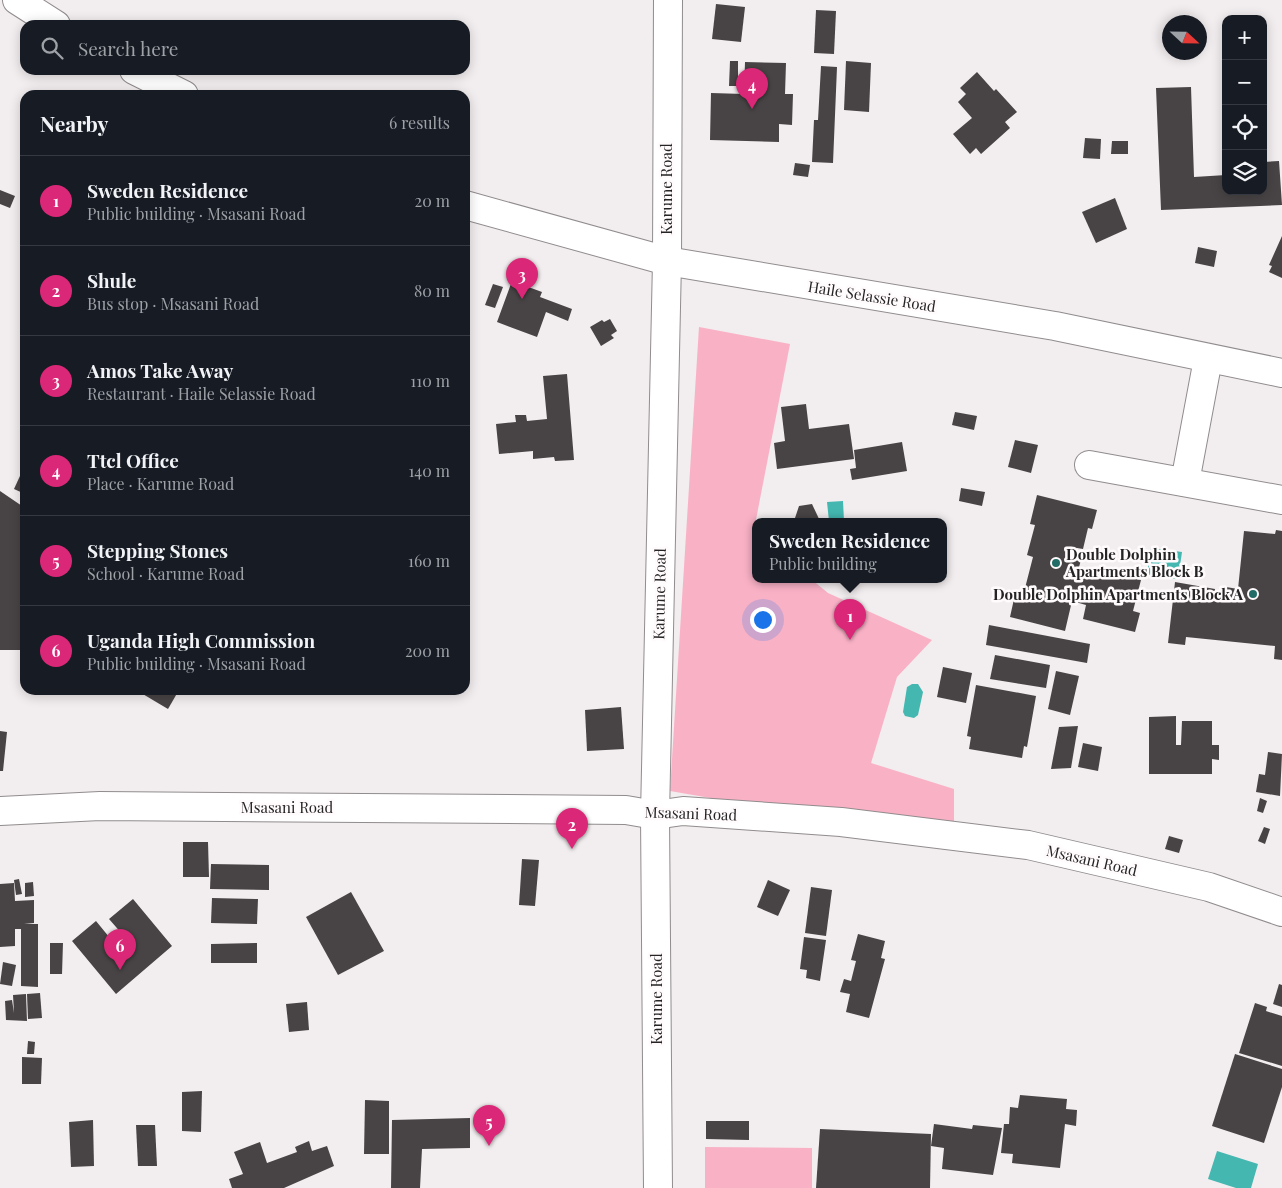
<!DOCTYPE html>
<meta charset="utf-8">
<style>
:root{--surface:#171b24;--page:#20242c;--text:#f1f3f6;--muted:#9ea1a6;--line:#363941;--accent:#db2777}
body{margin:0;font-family:"Playfair Display",serif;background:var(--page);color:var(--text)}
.controls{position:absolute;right:15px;top:15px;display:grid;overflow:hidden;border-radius:10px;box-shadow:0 2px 12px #0003}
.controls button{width:45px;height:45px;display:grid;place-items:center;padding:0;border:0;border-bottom:1px solid var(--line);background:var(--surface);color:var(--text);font:25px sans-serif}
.compass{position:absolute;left:1162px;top:15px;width:45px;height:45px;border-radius:50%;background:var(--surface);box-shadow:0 2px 12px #0003;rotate:112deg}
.you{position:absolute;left:762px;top:619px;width:18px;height:18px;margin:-12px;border:4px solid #fff;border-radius:50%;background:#1a73e8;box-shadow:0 0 0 8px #1a73e833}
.badge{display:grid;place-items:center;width:32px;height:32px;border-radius:50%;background:var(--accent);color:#fff;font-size:16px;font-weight:700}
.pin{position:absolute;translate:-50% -41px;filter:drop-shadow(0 1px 2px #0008)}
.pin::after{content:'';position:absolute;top:26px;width:18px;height:15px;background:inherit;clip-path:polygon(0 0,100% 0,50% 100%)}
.popup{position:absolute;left:752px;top:518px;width:195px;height:65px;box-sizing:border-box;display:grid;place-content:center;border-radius:10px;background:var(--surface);filter:drop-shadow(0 1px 4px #0005);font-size:16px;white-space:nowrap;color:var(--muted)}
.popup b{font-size:19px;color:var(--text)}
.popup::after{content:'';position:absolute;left:50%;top:100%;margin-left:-10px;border:10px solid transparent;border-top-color:var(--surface)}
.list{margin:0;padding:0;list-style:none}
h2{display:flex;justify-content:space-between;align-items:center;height:65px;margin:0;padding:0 20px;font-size:21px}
h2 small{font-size:16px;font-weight:400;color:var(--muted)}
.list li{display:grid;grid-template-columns:32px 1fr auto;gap:15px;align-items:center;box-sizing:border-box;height:90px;padding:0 20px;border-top:1px solid var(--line)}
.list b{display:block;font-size:19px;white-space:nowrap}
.list p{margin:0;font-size:16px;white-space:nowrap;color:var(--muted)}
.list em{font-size:16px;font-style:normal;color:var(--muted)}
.icon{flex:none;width:28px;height:28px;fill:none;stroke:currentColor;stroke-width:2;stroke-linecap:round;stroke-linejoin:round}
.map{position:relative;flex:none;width:1282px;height:1188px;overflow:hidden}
.search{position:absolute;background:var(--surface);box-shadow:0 2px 12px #0003;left:20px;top:20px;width:450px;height:55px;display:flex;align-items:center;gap:12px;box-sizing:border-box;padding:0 18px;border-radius:15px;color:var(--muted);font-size:19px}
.panel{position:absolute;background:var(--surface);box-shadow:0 2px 12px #0003;left:20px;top:90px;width:450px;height:605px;border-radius:15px}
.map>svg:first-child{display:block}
.green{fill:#f9b1c6}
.water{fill:#44b7b1}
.building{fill:#484445}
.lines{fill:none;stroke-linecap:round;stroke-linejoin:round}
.minor-casing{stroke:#918c8d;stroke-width:30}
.minor{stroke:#fff;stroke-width:28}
.poi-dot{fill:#226c68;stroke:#fffbfc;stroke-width:2}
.labels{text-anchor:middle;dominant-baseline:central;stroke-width:5;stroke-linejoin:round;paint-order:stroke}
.street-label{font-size:15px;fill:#252424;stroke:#fffbfc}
.poi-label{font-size:15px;font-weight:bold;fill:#252424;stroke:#fffbfc;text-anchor:start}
</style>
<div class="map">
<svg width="1282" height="1188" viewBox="0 0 1282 1188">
<rect width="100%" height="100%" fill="#f2edee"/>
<g class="green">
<path d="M 699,327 L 790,344 L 754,530 L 756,579 L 811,579 L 828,593 L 932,640 L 897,677 L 871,763 L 954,789 L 954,840 L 670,791 Z"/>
<path d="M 705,1147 L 812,1148 L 812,1188 L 705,1188 Z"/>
</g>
<g class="water">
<path d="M 843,501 L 844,521 L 829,521 L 827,502 Z"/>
<path d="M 1151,548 L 1182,552 L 1178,579 L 1147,575 Z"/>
<path d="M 912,684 L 918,684 L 923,692 L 918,715 L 914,718 L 905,716 L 903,712 L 907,687 Z"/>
<path d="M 1217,1151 L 1258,1164 L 1251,1188 L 1236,1188 L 1208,1179 Z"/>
</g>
<g class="building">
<path d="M 716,4 L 745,7 L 741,42 L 712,39 Z"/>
<path d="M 816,10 L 836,11 L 834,54 L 814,53 Z"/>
<path d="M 730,61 L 738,61 L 738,86 L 729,86 Z"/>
<path d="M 846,61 L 871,63 L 869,112 L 844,110 Z"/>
<path d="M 745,62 L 786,63 L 785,94 L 793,94 L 792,125 L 779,124 L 779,142 L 710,140 L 711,93 L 744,94 Z"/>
<path d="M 821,66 L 837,67 L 833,163 L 812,162 L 814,120 L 818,120 Z"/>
<path d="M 977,72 L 994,91 L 996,89 L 1017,112 L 1005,122 L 1010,128 L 981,154 L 976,148 L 970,154 L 953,134 L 972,118 L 958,102 L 966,94 L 960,88 Z"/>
<path d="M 1191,87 L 1194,177 L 1226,175 L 1226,191 L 1263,191 L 1263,162 L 1279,161 L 1282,205 L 1161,210 L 1156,88 Z"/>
<path d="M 1085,138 L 1101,139 L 1100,159 L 1083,158 Z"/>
<path d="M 1112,141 L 1128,141 L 1128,154 L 1111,154 Z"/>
<path d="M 795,163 L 810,165 L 808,177 L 793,175 Z"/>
<path d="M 0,190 L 15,196 L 10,208 L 0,204 Z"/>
<path d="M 1115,198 L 1127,229 L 1096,243 L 1082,212 Z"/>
<path d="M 1282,236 L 1282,278 L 1269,272 L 1272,266 L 1269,265 Z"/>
<path d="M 1198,247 L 1217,251 L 1214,267 L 1195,263 Z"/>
<path d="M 512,281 L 542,292 L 540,297 L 572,309 L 568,321 L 546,312 L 537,337 L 497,322 Z"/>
<path d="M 493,284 L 503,287 L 495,308 L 485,305 Z"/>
<path d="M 610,319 L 617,331 L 611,335 L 614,338 L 601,346 L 590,327 L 602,320 L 604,322 Z"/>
<path d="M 567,374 L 574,460 L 555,461 L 554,457 L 533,459 L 533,451 L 499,454 L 496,424 L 516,422 L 515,415 L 526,415 L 527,421 L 547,419 L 543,376 Z"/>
<path d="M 806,404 L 809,429 L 849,424 L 854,459 L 777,469 L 774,443 L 785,441 L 781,407 Z"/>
<path d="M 955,412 L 977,416 L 974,430 L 952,425 Z"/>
<path d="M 1015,440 L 1038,445 L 1031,473 L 1008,467 Z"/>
<path d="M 902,442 L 907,471 L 852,480 L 850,469 L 856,468 L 854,450 Z"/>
<path d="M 25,465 L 25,494 L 14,489 Z"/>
<path d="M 961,488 L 985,492 L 982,506 L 959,501 Z"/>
<path d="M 0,491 L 25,508 L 25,650 L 0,650 Z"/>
<path d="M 1037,495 L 1097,510 L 1092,529 L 1088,528 L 1083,549 L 1077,548 L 1075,558 L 1081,560 L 1079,567 L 1141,580 L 1133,611 L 1140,613 L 1135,632 L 1083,619 L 1086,605 L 1072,601 L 1065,631 L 1010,617 L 1016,590 L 1024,592 L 1033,557 L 1027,555 L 1035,525 L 1030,524 Z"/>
<path d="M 812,504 L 820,521 L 794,521 L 799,506 Z"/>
<path d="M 1276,530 L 1282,531 L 1282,660 L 1274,659 L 1275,646 L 1186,637 L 1185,645 L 1168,643 L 1175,582 L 1215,589 L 1214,598 L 1224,599 L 1226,587 L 1238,589 L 1244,531 L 1275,534 Z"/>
<path d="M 989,625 L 1090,644 L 1087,663 L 986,645 Z"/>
<path d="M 995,655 L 1050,665 L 1046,688 L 990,679 Z"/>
<path d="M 943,667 L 972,673 L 966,703 L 937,697 Z"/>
<path d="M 1056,671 L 1079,676 L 1070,715 L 1048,709 Z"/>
<path d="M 976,685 L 1036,696 L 1027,747 L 1024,746 L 1022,758 L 969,749 L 971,737 L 967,736 Z"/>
<path d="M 136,690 L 179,690 L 168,709 Z"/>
<path d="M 621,707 L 624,749 L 587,751 L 585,710 Z"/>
<path d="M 1176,716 L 1176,745 L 1181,745 L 1182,721 L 1212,721 L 1212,745 L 1219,745 L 1219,760 L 1212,759 L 1212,774 L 1149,774 L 1149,717 Z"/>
<path d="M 1078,726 L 1071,768 L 1051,769 L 1059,727 Z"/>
<path d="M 0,731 L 7,732 L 3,771 L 0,771 Z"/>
<path d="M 1083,743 L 1102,747 L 1098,771 L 1078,767 Z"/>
<path d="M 1268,752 L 1282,754 L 1280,796 L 1256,792 L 1259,774 L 1265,775 Z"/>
<path d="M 1260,798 L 1267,801 L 1263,813 L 1257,811 Z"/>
<path d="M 1264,827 L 1270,829 L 1265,844 L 1258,841 Z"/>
<path d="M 1169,836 L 1183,840 L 1179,853 L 1165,849 Z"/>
<path d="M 183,842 L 208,842 L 209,877 L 183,877 Z"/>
<path d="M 522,859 L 539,860 L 535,906 L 519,905 Z"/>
<path d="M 211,864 L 269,865 L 269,890 L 210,889 Z"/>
<path d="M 19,879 L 22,894 L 16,895 L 14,880 Z"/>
<path d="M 768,880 L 790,890 L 778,916 L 757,907 Z"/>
<path d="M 33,882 L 34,896 L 25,897 L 25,883 Z"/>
<path d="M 14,883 L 15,901 L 34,900 L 34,923 L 24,924 L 38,924 L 38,987 L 21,986 L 21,929 L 15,929 L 15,946 L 0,947 L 0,884 Z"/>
<path d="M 811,887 L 832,890 L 826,936 L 805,933 Z"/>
<path d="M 351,892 L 384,951 L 338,975 L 306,917 Z"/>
<path d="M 212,898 L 258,899 L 257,924 L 211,923 Z"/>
<path d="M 133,899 L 172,946 L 116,994 L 72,941 L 96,921 L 114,943 L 123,935 L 109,919 Z"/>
<path d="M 858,934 L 885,941 L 881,958 L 885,959 L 869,1018 L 846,1012 L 850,994 L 840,992 L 844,979 L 851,981 L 856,961 L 851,960 Z"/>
<path d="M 804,937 L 826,940 L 820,981 L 806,978 L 807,970 L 800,969 Z"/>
<path d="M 50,943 L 63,943 L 62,974 L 50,974 Z"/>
<path d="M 257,943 L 257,963 L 211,963 L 211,944 Z"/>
<path d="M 3,962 L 16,965 L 12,986 L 0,984 Z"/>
<path d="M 1279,984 L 1282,985 L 1282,1007 L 1273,1004 Z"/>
<path d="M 40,993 L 42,1018 L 28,1019 L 27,994 Z"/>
<path d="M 26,994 L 27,1021 L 6,1020 L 5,1001 L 12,1000 L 14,1013 L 13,995 Z"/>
<path d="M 307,1002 L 309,1030 L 289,1032 L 286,1004 Z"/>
<path d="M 1255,1003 L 1267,1007 L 1266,1011 L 1282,1016 L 1282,1066 L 1239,1053 Z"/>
<path d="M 28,1041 L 35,1042 L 34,1054 L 27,1054 Z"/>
<path d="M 1235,1054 L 1282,1069 L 1282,1087 L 1264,1143 L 1212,1126 Z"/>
<path d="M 22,1057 L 42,1058 L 41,1084 L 22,1084 Z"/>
<path d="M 202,1091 L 201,1132 L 182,1131 L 182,1092 Z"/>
<path d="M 1020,1095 L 1067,1099 L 1066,1109 L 1077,1110 L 1076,1126 L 1065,1124 L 1060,1168 L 1012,1163 L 1013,1154 L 1001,1153 L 1004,1124 L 1009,1124 L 1010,1107 L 1018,1108 Z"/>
<path d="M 365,1100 L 389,1101 L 389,1154 L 364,1154 Z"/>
<path d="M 470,1118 L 470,1148 L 422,1149 L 420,1188 L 391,1188 L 392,1120 Z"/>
<path d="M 93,1120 L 94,1166 L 71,1167 L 69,1122 Z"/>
<path d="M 706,1121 L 749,1121 L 749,1140 L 706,1139 Z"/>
<path d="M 934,1124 L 972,1129 L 973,1125 L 1002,1128 L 993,1175 L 942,1169 L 944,1148 L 931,1146 Z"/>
<path d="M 136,1125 L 155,1125 L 157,1166 L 138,1166 Z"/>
<path d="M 820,1129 L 931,1134 L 930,1188 L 816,1188 Z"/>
<path d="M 309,1141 L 312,1151 L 327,1146 L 334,1166 L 284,1188 L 232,1188 L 229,1179 L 243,1174 L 234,1152 L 260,1142 L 267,1163 L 297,1152 L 295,1147 Z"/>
</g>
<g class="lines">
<g class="minor-casing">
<g id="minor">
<path d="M 17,0 L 56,25"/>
<path d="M 134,70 L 184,95"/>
<path d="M 465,205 L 667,261 L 1055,326 L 1282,373"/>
<path d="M 1089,465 L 1282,500"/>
<path d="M 1185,482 L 1208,359"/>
<path d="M 0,811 L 100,806 L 626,810 L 655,815 L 683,811 L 841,822 L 1028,845 L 1209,887 L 1282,912"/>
<path d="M 658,1188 L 655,815 L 667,261 L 668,0"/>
</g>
</g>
<use href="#minor" class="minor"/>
</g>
<g class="poi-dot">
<circle cx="1056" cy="563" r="5"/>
<circle cx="1253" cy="594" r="5"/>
</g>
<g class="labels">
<g class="street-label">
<text transform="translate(666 189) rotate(-90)">Karume Road</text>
<text transform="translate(872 296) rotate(9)">Haile Selassie Road</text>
<text transform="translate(659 594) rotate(-89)">Karume Road</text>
<text x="287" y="807">Msasani Road</text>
<text transform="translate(691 813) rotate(2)">Msasani Road</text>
<text transform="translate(1092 860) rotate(13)">Msasani Road</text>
<text transform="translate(656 999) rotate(-90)">Karume Road</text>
</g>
<g class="poi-label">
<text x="1066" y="554">Double Dolphin<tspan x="1066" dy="17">Apartments Block B</tspan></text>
<text x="1243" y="594" text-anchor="end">Double Dolphin Apartments Block A</text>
</g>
</g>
</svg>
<div class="controls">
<button>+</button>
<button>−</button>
<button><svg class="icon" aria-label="locate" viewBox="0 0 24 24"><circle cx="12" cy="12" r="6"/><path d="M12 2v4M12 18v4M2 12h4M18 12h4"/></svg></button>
<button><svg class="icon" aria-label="layers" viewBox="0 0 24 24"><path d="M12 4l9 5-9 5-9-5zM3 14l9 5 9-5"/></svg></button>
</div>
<svg class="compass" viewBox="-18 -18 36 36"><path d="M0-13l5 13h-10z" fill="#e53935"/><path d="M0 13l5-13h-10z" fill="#9ea1a6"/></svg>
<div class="you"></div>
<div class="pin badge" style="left:850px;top:640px">1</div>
<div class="popup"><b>Sweden Residence</b>Public building</div>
<div class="pin badge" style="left:572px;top:849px">2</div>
<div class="pin badge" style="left:522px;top:299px">3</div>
<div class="pin badge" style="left:752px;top:109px">4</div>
<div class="pin badge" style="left:489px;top:1146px">5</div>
<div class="pin badge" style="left:120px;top:970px">6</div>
<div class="search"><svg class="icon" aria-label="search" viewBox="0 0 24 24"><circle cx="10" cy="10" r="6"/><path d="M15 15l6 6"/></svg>Search here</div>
<section class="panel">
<h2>Nearby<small>6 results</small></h2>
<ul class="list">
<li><span class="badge">1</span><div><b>Sweden Residence</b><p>Public building · Msasani Road</p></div><em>20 m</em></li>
<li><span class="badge">2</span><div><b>Shule</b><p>Bus stop · Msasani Road</p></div><em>80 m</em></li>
<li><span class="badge">3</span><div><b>Amos Take Away</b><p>Restaurant · Haile Selassie Road</p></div><em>110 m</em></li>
<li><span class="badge">4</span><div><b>Ttcl Office</b><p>Place · Karume Road</p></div><em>140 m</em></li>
<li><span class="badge">5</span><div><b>Stepping Stones</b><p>School · Karume Road</p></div><em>160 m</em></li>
<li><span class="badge">6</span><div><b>Uganda High Commission</b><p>Public building · Msasani Road</p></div><em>200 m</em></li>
</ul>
</section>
</div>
